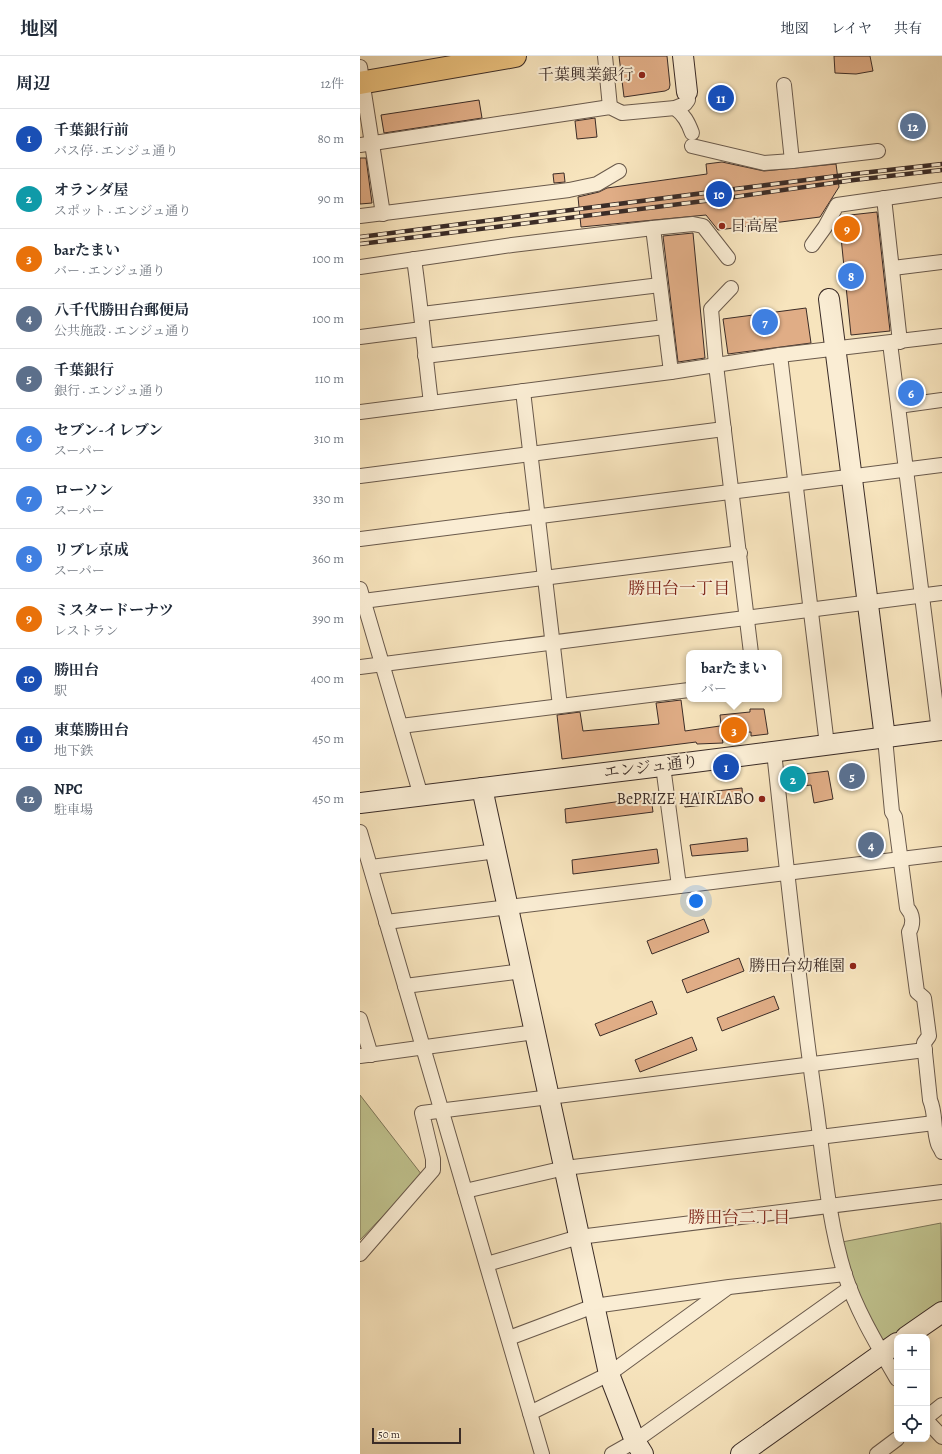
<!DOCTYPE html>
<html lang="ja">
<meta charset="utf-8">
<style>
:root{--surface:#fff;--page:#f2f2f3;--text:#1f2937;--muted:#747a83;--line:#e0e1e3;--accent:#8f2418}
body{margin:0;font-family:Alegreya,"Noto Serif JP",serif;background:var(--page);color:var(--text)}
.controls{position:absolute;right:12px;bottom:12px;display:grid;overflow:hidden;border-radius:8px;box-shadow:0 2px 10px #0003}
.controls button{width:36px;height:36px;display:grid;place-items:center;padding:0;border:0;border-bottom:1px solid var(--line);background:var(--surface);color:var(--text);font:20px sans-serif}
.scale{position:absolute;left:12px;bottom:10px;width:89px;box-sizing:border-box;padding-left:4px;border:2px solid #3b2c27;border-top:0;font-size:11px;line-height:14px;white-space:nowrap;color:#3b2c27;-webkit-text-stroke:3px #faedd4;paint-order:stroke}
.you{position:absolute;left:336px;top:845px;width:14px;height:14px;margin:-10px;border:3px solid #fff;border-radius:50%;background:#1a73e8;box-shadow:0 0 0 6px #1a73e833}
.badge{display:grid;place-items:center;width:26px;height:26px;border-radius:50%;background:var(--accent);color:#fff;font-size:13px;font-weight:700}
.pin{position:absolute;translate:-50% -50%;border:2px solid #fff;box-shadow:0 1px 4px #0006}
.popup{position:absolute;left:326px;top:594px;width:96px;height:52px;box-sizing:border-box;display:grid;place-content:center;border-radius:8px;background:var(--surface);filter:drop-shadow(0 1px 3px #0005);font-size:13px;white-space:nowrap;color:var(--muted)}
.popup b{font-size:15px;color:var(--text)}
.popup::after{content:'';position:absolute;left:50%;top:100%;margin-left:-8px;border:8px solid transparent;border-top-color:var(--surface)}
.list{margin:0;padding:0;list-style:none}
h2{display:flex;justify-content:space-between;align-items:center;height:52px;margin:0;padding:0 16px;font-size:17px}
h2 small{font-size:13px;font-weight:400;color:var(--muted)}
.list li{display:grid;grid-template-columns:26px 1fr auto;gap:12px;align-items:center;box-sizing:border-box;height:60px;padding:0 16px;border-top:1px solid var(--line)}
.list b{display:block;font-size:15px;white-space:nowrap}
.list p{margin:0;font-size:13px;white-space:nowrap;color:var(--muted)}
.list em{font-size:13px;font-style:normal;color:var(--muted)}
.icon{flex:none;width:22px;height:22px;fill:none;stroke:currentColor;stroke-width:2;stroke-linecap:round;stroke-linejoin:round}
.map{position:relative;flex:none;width:582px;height:1398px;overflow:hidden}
header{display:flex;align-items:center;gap:24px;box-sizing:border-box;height:56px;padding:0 20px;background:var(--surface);border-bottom:1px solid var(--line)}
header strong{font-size:19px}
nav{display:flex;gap:22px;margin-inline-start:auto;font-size:14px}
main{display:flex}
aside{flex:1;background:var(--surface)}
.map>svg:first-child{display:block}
.green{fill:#c0c38f;stroke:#7e785b}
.building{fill:#e0ad86;stroke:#3b2c27}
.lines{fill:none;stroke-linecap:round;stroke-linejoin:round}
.street-casing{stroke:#6a5a4c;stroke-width:16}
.secondary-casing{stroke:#3b2c27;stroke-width:22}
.highway-casing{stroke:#3b2c27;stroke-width:24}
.street{stroke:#faedd4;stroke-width:14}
.secondary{stroke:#faedd4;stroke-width:20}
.highway{stroke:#ecc27e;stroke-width:22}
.rail-casing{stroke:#3b2c27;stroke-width:4.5}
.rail{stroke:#faedd4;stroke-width:3;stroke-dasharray:9;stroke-linecap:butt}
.poi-dot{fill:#8f2418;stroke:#faedd4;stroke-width:1.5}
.labels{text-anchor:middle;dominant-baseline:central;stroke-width:4;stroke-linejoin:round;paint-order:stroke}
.poi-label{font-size:16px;fill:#3b2c27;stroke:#faedd4;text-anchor:end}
.street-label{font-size:16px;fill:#3b2c27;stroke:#faedd4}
.neighbourhood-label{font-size:17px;fill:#7a1f14;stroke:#faedd4}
</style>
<header>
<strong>地図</strong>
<nav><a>地図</a><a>レイヤ</a><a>共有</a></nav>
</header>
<main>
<aside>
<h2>周辺<small>12件</small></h2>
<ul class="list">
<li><span class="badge" style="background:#1a4fb4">1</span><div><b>千葉銀行前</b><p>バス停 · エンジュ通り</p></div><em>80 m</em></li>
<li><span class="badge" style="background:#0f9aa8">2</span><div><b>オランダ屋</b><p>スポット · エンジュ通り</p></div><em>90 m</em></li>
<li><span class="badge" style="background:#e8710a">3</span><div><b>barたまい</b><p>バー · エンジュ通り</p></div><em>100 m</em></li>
<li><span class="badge" style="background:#5c6f8a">4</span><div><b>八千代勝田台郵便局</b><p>公共施設 · エンジュ通り</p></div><em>100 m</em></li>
<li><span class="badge" style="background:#5c6f8a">5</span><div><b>千葉銀行</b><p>銀行 · エンジュ通り</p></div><em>110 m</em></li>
<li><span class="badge" style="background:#3f7fe0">6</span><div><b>セブン-イレブン</b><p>スーパー</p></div><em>310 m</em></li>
<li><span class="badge" style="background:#3f7fe0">7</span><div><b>ローソン</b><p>スーパー</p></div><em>330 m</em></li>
<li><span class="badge" style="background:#3f7fe0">8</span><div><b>リブレ京成</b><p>スーパー</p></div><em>360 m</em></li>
<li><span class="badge" style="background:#e8710a">9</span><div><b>ミスタードーナツ</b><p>レストラン</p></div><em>390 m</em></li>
<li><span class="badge" style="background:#1a4fb4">10</span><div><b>勝田台</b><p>駅</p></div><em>400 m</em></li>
<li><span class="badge" style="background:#1a4fb4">11</span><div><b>東葉勝田台</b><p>地下鉄</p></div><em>450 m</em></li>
<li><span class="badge" style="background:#5c6f8a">12</span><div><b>NPC</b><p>駐車場</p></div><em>450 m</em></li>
</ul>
</aside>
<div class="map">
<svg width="582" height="1398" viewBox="0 0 582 1398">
<rect width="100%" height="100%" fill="#f7e4bd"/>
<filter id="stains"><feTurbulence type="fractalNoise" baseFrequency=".005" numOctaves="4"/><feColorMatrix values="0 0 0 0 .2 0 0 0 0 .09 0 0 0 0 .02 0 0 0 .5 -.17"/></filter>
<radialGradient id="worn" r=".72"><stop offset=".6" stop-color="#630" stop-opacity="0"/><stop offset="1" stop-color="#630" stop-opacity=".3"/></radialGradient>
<g class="green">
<path d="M 0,1039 L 62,1119 L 0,1184 Z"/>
<path d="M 581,1167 L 582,1251 L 523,1294 L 493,1231 L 482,1186 Z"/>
</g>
<g class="building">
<path d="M 259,0 L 307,0 L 310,29 L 309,33 L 305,35 L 264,41 Z"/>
<path d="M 474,0 L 510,0 L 513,15 L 496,18 L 475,17 Z"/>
<path d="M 119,44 L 122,62 L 24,77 L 21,59 Z"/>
<path d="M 235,62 L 237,81 L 217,83 L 215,65 Z"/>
<path d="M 0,102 L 6,102 L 12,147 L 0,148 Z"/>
<path d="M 362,106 L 404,115 L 476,108 L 479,131 L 460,161 L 358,174 L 346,159 L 221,171 L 218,141 L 239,136 L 247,132 L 347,118 L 346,108 Z"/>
<path d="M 204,117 L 205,126 L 194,127 L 193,118 Z"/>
<path d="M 517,156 L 530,275 L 491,279 L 479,162 L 481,160 Z"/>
<path d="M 333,177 L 345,302 L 318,306 L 303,180 Z"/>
<path d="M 446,252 L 451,287 L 368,298 L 363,263 Z"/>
<path d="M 321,644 L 325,675 L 360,670 L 363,687 L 337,688 L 336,686 L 202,703 L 197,659 L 220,656 L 223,675 L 299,668 L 296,647 Z"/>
<path d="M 390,653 L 404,653 L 408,678 L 391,680 L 391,676 L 362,678 L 360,659 L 390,656 Z"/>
<path d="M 443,714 L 444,718 L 468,715 L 473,743 L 454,747 L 451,729 L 426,732 L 425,716 Z"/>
<path d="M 382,732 L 383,745 L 325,751 L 323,739 Z"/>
<path d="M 291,741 L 293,756 L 206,767 L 205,753 Z"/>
<path d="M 387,782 L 388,795 L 332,800 L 330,789 Z"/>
<path d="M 297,793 L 299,807 L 213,818 L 212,804 Z"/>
<path d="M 344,863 L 349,876 L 292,898 L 287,885 Z"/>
<path d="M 379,902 L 384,915 L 327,937 L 322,924 Z"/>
<path d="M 414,940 L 419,953 L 362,975 L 357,962 Z"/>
<path d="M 292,945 L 297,958 L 240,980 L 235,968 Z"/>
<path d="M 332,981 L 337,994 L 280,1016 L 275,1004 Z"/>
</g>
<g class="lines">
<g class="street-casing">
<g id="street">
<path d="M 245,0 L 250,51"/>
<path d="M 0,11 L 23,158"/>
<path d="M 424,29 L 432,105"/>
<path d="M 315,52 C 324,59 328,66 332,77"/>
<path d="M 0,89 L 250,51 L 262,57 L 315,52 L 325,48 L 328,44 L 327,36"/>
<path d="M 332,90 L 404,107 L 432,105 L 518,95"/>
<path d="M 524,142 L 540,286"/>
<path d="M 0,160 L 209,134 L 237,128 L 259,115"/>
<path d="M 293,172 L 311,316"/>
<path d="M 452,189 L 465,171 L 477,149 L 582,134"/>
<path d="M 54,203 C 61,251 65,298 71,347"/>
<path d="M 0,211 L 152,189 L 293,172 L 333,168 L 343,170 L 368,202"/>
<path d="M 533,212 L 582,206"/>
<path d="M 371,232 L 351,253 L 356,309 L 391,597"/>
<path d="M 62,258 L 300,229"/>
<path d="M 0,281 L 62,273"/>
<path d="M 530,287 L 579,675"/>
<path d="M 420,299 L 467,689"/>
<path d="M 65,300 L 305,271"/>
<path d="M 163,335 L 200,650"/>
<path d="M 538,350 L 582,344"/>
<path d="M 0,356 L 311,316 L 420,299 L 582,280"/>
<path d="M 0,420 L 364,373"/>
<path d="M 0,483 L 582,409"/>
<path d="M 0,533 L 61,740"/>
<path d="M 3,545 L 380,497"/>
<path d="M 0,611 L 582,537"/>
<path d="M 41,670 L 329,634"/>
<path d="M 525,682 L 532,756 L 535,761 L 547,852 C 553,858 554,868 549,876 L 557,936 L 564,942 L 569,980 L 564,987 L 570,1044 C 576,1058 573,1073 578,1088 C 579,1091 581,1093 582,1096"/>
<path d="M 414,696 C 427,814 439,932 456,1050 C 464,1107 468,1164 485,1219 C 497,1256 518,1290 537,1323"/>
<path d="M 303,710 L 319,830"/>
<path d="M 0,776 L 182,1398"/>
<path d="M 11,811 L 137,795"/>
<path d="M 26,866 L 582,798"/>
<path d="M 45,930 L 163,915"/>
<path d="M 0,963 L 11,999"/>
<path d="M 0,1000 L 175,976"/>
<path d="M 105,1135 L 205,1112 L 574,1067"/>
<path d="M 0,1198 L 73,1114 L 73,1103 L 62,1057 L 565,994"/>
<path d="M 127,1208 L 219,1181 L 582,1136"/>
<path d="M 149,1282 L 234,1250 L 369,1231 L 485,1218"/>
<path d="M 170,1357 L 249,1318 L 367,1232"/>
<path d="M 567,1361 L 582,1349"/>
<path d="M 567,1365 L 582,1381"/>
<path d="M 252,1398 L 275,1385 L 490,1232"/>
<path d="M 517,1398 L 537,1383"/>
</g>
</g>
<g class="secondary-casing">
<g id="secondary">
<path d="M 323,0 L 327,36"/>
<path d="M 469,243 L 525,682"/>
<path d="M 122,732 L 249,1318 L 275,1385 L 283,1398"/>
<path d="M 0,747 L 334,706 L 582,674"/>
<path d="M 546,1281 L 582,1256"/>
<path d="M 381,1398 L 537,1287"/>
</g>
</g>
<g class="highway-casing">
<path id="highway" d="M 0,27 L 155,0"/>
</g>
<use href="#street" class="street"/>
<use href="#secondary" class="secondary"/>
<use href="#highway" class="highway"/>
<g class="rail-casing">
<g id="rail">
<path d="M 0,181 L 493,118 L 582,108"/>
<path d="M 0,188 L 360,143 L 494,124 L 582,114"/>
</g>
</g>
<use href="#rail" class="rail"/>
</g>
<g class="poi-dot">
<circle cx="282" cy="19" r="4"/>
<circle cx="362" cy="170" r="4"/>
<circle cx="402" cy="743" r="4"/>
<circle cx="493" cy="910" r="4"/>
</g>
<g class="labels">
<g class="poi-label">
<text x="274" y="19">千葉興業銀行</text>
<text x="370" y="170" text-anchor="start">日高屋</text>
<text x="394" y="743">BePRIZE HAIRLABO</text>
<text x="485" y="910">勝田台幼稚園</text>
</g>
<g class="street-label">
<text transform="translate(291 711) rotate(-7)">エンジュ通り</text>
</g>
<g class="neighbourhood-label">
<text x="319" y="532">勝田台一丁目</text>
<text x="379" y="1161">勝田台二丁目</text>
</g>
</g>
<rect width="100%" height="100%" filter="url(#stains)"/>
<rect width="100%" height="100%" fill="url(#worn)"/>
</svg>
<div class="controls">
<button>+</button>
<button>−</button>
<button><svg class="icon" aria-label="locate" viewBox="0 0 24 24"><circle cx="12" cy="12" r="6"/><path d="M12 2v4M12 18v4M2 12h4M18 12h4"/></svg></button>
</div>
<div class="scale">50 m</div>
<div class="you"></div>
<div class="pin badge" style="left:366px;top:711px;background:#1a4fb4">1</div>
<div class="pin badge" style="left:433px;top:723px;background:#0f9aa8">2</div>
<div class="pin badge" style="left:374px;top:674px;background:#e8710a">3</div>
<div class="popup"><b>barたまい</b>バー</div>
<div class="pin badge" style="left:511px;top:789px;background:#5c6f8a">4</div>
<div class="pin badge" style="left:492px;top:720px;background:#5c6f8a">5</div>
<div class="pin badge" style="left:551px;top:337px;background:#3f7fe0">6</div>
<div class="pin badge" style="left:405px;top:266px;background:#3f7fe0">7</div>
<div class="pin badge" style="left:491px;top:220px;background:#3f7fe0">8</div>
<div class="pin badge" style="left:487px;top:173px;background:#e8710a">9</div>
<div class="pin badge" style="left:359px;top:138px;background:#1a4fb4">10</div>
<div class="pin badge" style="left:361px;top:42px;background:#1a4fb4">11</div>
<div class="pin badge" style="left:553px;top:70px;background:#5c6f8a">12</div>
</div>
</main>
